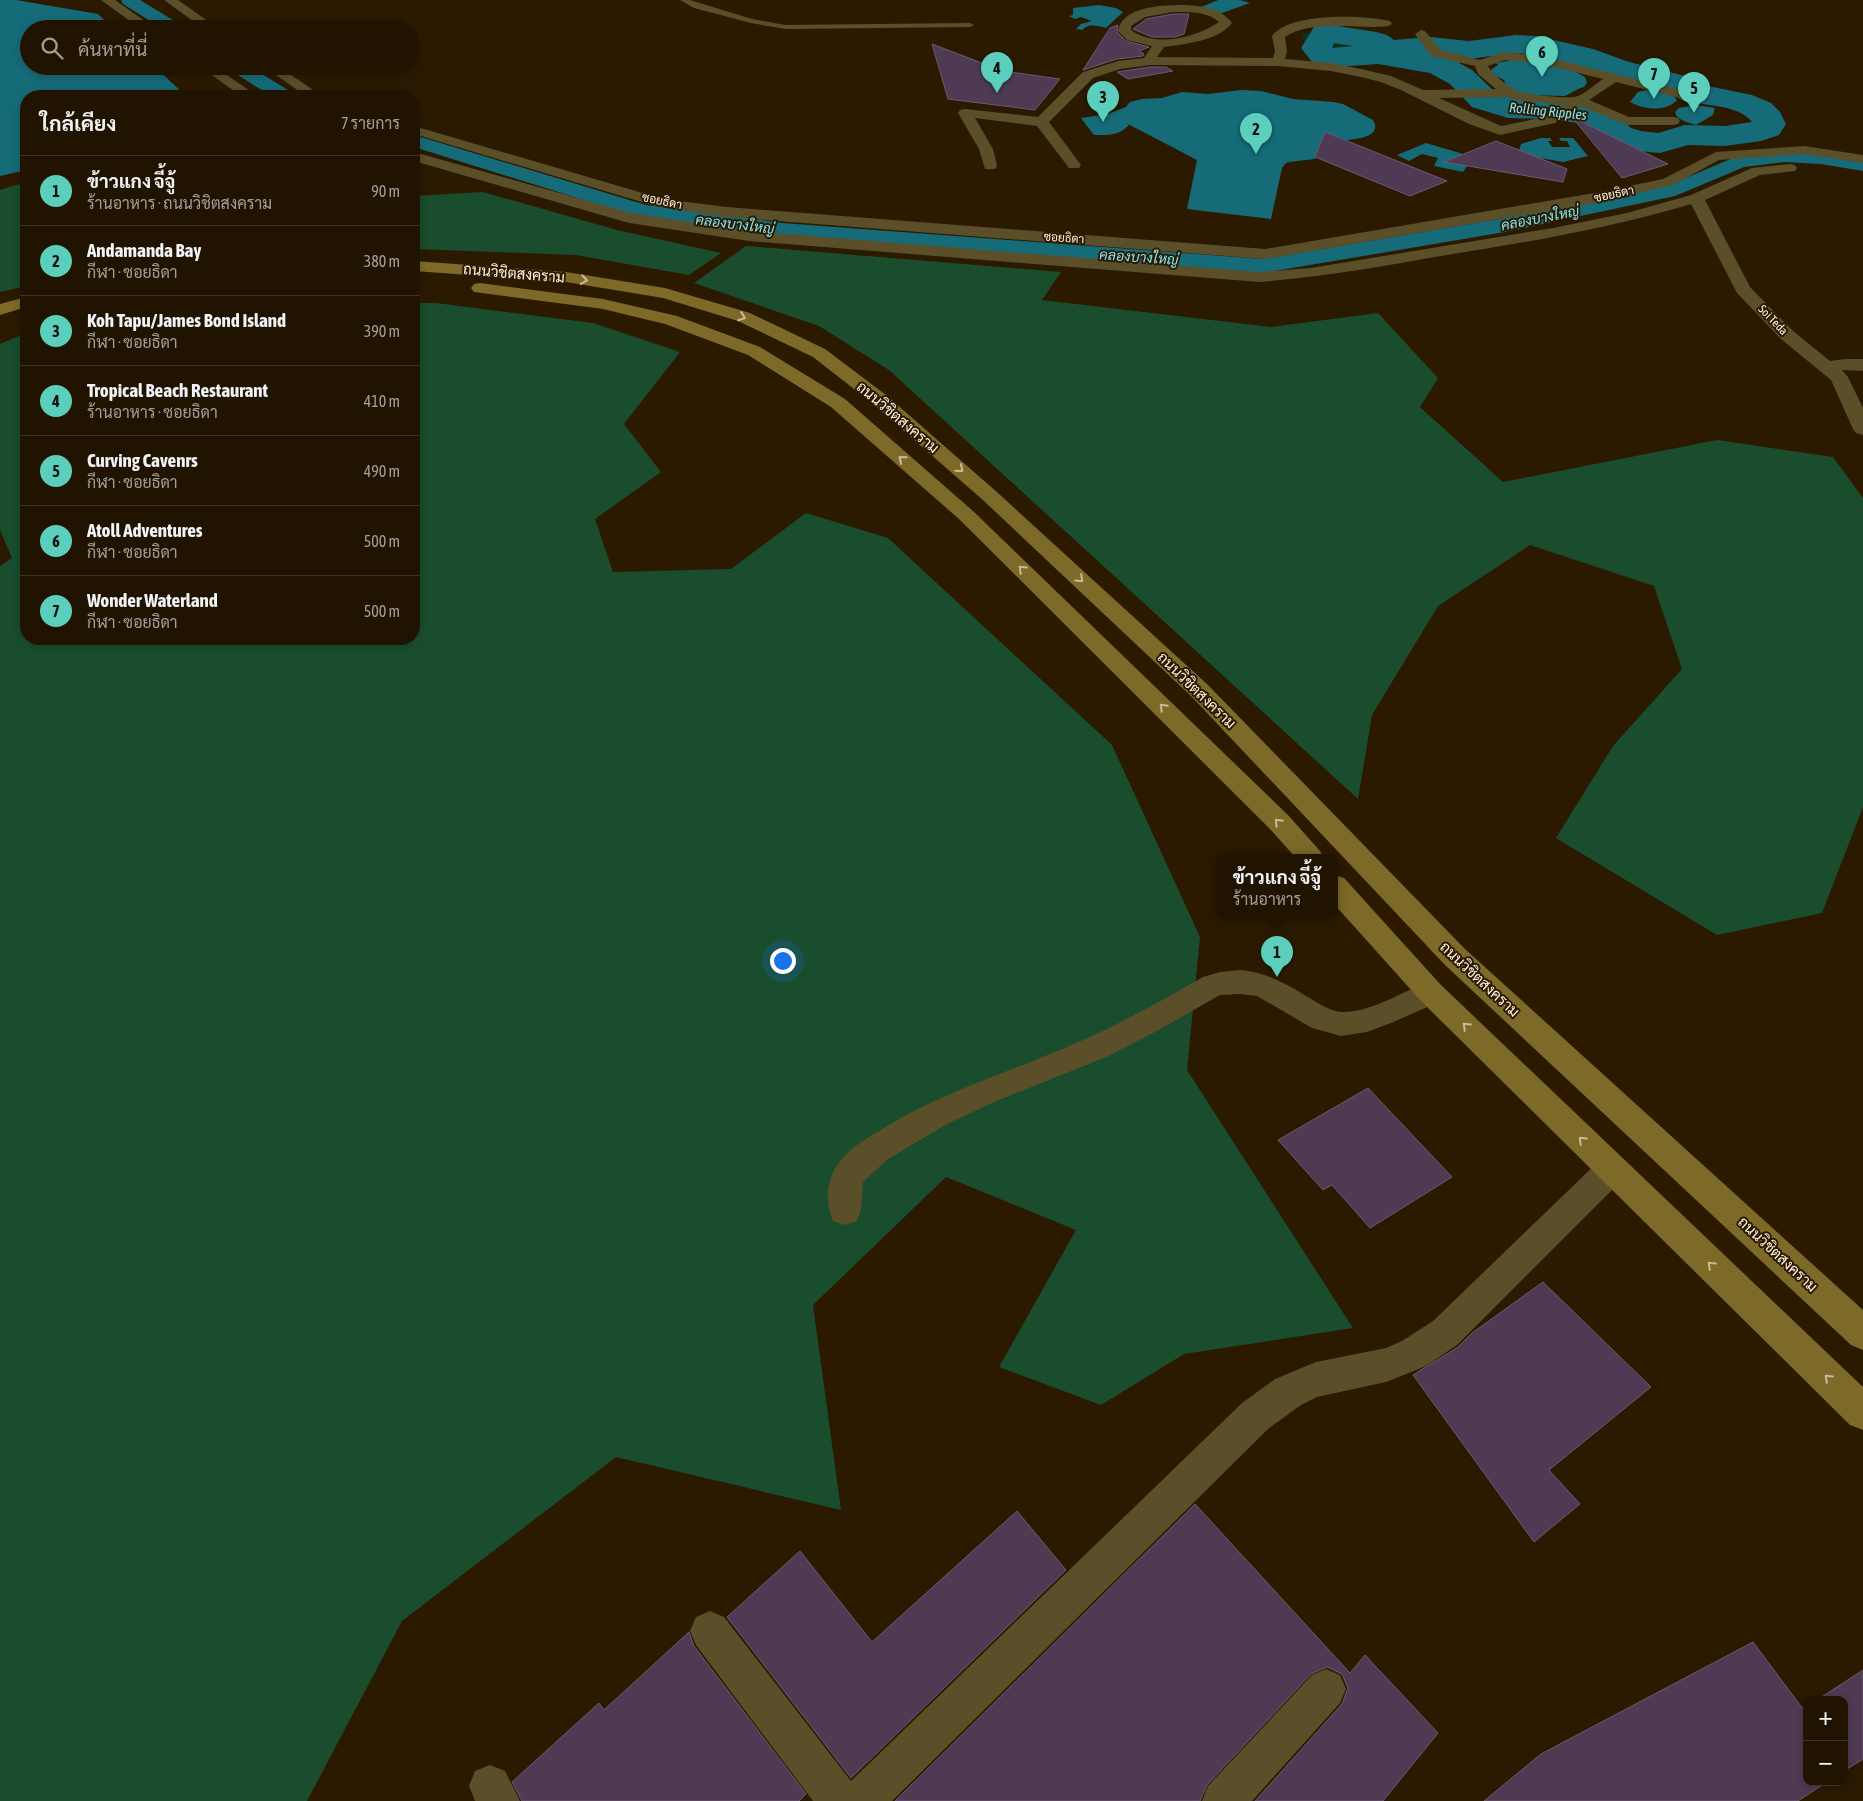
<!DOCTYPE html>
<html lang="th">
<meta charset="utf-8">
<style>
:root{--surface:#201400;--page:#2d210f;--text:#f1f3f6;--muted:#a29e99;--line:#3d3322;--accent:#5bcebc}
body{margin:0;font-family:"Asap Condensed",Sarabun,sans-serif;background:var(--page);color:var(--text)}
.controls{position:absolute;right:15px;bottom:15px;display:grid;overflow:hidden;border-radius:10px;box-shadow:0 2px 8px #0003}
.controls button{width:45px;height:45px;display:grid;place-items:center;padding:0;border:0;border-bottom:1px solid var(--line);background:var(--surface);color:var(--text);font:25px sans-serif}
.you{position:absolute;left:782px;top:960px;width:18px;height:18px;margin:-12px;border:4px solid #fff;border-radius:50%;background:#1a73e8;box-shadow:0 0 0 8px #1a73e833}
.badge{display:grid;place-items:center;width:32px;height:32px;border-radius:50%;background:var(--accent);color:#111;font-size:16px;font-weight:700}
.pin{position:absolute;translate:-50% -41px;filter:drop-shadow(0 1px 2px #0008)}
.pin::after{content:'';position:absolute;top:26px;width:18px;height:15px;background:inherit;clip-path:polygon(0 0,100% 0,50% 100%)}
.popup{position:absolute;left:1216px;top:854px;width:122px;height:65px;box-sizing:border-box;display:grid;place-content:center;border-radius:10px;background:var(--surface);filter:drop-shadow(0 1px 4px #0005);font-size:16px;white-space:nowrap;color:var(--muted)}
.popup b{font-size:19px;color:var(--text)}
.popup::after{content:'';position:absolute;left:50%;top:100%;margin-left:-10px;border:10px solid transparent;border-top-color:var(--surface)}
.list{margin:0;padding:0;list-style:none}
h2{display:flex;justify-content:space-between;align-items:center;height:65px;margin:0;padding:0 20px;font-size:21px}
h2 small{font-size:16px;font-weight:400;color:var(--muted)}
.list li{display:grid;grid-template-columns:32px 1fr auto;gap:15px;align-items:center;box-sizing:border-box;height:70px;padding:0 20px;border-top:1px solid var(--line)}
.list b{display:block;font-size:19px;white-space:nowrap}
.list p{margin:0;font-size:16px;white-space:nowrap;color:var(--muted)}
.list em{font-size:16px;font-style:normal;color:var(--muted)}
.icon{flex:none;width:28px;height:28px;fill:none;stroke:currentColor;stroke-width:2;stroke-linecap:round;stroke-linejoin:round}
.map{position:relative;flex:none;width:1863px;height:1801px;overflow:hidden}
.search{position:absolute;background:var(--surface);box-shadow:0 2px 8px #0003;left:20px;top:20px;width:400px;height:55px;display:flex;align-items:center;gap:12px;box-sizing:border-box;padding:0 18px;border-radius:28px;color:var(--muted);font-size:19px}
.panel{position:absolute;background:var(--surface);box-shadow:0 2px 8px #0003;left:20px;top:90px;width:400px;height:555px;border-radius:20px}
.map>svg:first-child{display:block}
.green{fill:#0e311c}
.forest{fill:#194d2e}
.water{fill:#166b78}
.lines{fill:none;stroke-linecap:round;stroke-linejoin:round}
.canal{fill:#166b78;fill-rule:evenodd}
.river{fill:#166b78;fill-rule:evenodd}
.building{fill:#4e3a53;stroke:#6d5872}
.lane{fill:#5a4f28;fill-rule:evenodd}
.street{fill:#5a4f28;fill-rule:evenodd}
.secondary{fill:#7d6a28;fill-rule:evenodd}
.oneway{stroke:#cabb97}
.labels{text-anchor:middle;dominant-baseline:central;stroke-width:4;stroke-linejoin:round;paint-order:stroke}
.far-street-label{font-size:12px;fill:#fdf1e1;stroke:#2b1a00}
.far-water-label{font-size:14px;font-style:italic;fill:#84e7f9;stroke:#2b1a00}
.street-label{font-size:15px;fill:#fdf1e1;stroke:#2b1a00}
</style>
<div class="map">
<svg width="1863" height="1801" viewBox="0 0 1863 1801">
<rect width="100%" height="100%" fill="#2b1a00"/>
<path class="green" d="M 1332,29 C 1347,29 1364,32 1376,41 L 1470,50 L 1445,59 L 1438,65 C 1429,64 1419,64 1411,62 C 1404,60 1399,57 1392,56 C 1366,53 1334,71 1310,55 L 1315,48 L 1301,38 L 1303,34 L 1311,32 L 1325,33 Z"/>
<g class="forest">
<path d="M 26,182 L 26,286 L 0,292 L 0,190 Z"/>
<path d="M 483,192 L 617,230 L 721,253 L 689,275 L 576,255 L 414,249 L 414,196 Z"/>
<path d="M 746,246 L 1061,272 L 1042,300 L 1271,327 L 1378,313 L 1438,378 L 1420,407 L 1503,482 L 1717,440 L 1833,457 L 1863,498 L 1863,807 L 1822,913 L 1717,935 L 1556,838 L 1613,746 L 1682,669 L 1654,586 L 1530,545 L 1438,606 L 1372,715 L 1358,799 L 889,370 L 819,326 L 694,283 Z"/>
<path d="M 414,303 L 436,303 L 593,323 L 680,352 L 624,424 L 661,472 L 595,519 L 613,572 L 731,569 L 806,513 L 888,538 L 1112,745 L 1200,937 L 1187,1070 L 1353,1328 L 1184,1354 L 1101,1405 L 999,1367 L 1076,1230 L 946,1177 L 813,1305 L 841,1510 L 616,1457 L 402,1621 L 307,1801 L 0,1801 L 0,566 L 12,558 L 0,530 L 0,344 L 26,333 L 26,639 L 414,639 Z"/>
</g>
<g class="water">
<path d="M 0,0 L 16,0 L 98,14 L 114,29 L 29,29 L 29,66 L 154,66 L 186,96 L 26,96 L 26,170 L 0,176 Z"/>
<path d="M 1218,0 L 1240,0 L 1250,3 L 1222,13 L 1201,7 Z"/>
<path d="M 1099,5 L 1116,8 L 1123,12 L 1106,28 C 1097,26 1089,23 1082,30 L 1076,29 L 1081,24 L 1092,21 L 1081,17 L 1075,19 L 1069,16 L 1073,15 L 1073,8 Z"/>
<path d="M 1517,59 C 1539,62 1565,65 1585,77 L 1587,83 L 1584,87 C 1576,89 1572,93 1565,96 L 1527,95 L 1507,88 L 1504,80 L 1488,72 L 1498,65 L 1496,63 Z"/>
<path d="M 1241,90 L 1261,91 L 1293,99 L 1334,102 L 1343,104 L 1373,120 C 1384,140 1350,138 1340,142 C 1332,145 1326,154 1317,158 C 1308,161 1296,160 1286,163 L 1282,168 L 1271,219 L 1187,209 L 1197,160 L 1126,123 L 1129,125 C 1119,136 1108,135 1094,135 L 1081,118 L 1108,114 L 1126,107 L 1130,102 L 1142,99 L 1162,98 L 1182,92 L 1208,94 Z"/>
<path d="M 1647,90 L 1673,95 L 1677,100 C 1665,113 1643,109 1630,102 L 1638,92 Z"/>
<path d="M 1696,105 L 1715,108 L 1713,115 L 1696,125 C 1688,122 1677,121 1675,112 L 1679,108 Z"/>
<path d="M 1541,138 L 1550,138 L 1552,141 L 1548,141 L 1552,147 L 1570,147 L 1567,141 L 1561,141 L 1559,138 L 1573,138 L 1588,156 L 1563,162 L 1518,154 L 1521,144 Z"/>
<path d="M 1426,143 L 1473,157 L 1463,172 L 1434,166 L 1438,158 L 1422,154 L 1409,161 L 1397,155 Z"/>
</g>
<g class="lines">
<g class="canal">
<path d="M 121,0 L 140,0 L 181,25 L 183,29 L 163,29 L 123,4 Z"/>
<path d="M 227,66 L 249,66 L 291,92 L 293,96 L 271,96 L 230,70 Z"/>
<path d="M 414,135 L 646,205 L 782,223 L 1263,259 L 1505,218 L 1669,185 L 1740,155 L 1784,150 L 1821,152 L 1863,159 L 1863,171 L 1821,164 L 1784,162 L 1744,167 L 1675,196 L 1505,232 L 1263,273 L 782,237 L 714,229 L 635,216 L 414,147 Z"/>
</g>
<path class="river" d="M 1325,24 L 1376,32 L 1387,35 L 1394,40 L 1430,37 L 1469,41 L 1516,35 L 1536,36 L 1593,49 L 1629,62 L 1689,77 L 1703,85 L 1752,95 L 1771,103 L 1780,112 L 1786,124 L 1779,135 L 1761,141 L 1725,146 L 1688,145 L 1660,153 L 1637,151 L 1607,142 L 1594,130 L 1584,124 L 1552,119 L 1508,118 L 1472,107 L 1450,84 L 1430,73 L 1378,64 L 1334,67 L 1312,62 L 1301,48 L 1314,27 ZM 1334,43 L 1353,46 L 1332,48 ZM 1516,53 C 1551,55 1575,67 1608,76 C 1627,81 1646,85 1664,90 C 1671,92 1677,98 1684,101 C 1704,106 1738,104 1752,122 L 1725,126 L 1685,125 L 1658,133 L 1641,131 L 1631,128 L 1618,116 L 1605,109 L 1552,99 L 1511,98 L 1496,93 L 1472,70 L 1459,63 L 1476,58 Z"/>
</g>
<g class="building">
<path d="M 1173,14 L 1189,14 L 1184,34 L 1175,37 L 1152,37 L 1133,29 L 1146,19 Z"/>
<path d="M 1118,25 L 1117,32 L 1126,41 L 1149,47 L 1139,51 L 1144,54 L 1143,56 L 1117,59 L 1083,70 L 1110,28 Z"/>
<path d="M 932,44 L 1003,71 L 1060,79 L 1035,110 L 948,99 Z"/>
<path d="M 1150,67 L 1166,67 L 1173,71 L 1128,79 L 1117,72 Z"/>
<path d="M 1572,117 L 1668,164 L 1622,178 Z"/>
<path d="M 1325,132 L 1447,181 L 1410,196 L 1315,157 Z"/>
<path d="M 1496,141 L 1567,169 L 1563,182 L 1444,162 Z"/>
<path d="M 1368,1088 L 1452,1177 L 1370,1228 L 1332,1185 L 1323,1190 L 1278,1140 Z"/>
<path d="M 1543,1282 L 1651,1387 L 1549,1470 L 1580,1504 L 1534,1542 L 1413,1375 L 1458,1347 L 1472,1333 Z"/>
<path d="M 1195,1504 L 1350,1673 L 1365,1655 L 1438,1733 L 1383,1801 L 1255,1801 L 1342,1704 L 1348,1688 L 1342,1674 L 1327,1667 L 1311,1674 L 1207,1785 L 1200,1801 L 895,1801 Z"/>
<path d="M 1017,1511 L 1066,1570 L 851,1778 L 727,1617 L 800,1551 L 872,1642 Z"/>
<path d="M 689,1632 L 694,1646 L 806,1794 L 799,1801 L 522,1801 L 512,1782 L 599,1703 L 604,1710 Z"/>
<path d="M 1753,1642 L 1803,1709 L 1807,1706 L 1807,1782 L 1827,1782 L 1798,1801 L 1484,1801 L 1541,1754 Z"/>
<path d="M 1863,1670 L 1863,1759 L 1844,1771 L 1844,1700 L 1817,1700 Z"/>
</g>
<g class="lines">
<path class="lane" d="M 680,0 L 690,0 L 752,19 L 785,25 L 970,23 L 974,25 L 970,27 L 785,29 L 751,23 L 694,8 Z"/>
<g class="street">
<path d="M 101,0 L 115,0 L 156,29 L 141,29 Z"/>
<path d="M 164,0 L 178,0 L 219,29 L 204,29 Z"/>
<path d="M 1186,5 C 1203,6 1221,8 1232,23 C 1218,41 1185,44 1164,47 L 1157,57 L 1273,58 L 1275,51 L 1272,36 C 1290,12 1363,15 1390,21 L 1392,24 C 1384,33 1313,16 1285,37 L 1287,51 L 1285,59 L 1331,63 L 1361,69 L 1391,76 L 1423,90 L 1496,89 L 1478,74 L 1475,66 L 1431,56 L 1415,34 L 1421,30 L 1425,31 L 1441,50 L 1480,60 L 1504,52 L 1538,55 L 1705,96 L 1707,99 L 1700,103 L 1616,82 L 1589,100 L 1629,117 L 1673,117 L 1678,118 L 1680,121 L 1678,124 L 1673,125 L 1627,125 L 1580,106 L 1555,123 L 1500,135 L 1469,124 L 1401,90 L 1381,82 L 1361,77 L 1331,71 L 1278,66 L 1150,65 L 1120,69 L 1093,78 L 1049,122 L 1081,165 L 1079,168 L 1069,168 L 1037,126 L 975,118 L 993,149 L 997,166 L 995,169 L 985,169 L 979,149 L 958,113 L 960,110 L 965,109 L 1038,117 L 1083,72 L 1118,61 L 1144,58 L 1152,46 L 1127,40 L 1118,31 C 1122,5 1166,5 1186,5 ZM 1173,12 C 1188,12 1207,11 1219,22 C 1196,38 1154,48 1131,30 L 1131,26 L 1145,17 ZM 1505,60 L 1538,63 L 1603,79 C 1595,84 1583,96 1574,97 C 1564,98 1530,95 1520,92 C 1513,91 1490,72 1488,66 ZM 1508,97 L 1516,100 L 1564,105 L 1545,117 L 1501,126 L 1439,98 Z"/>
<path d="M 199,66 L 214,66 L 257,96 L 241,96 Z"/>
<path d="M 263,66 L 278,66 L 322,96 L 306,96 Z"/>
<path d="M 414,126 L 663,199 L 727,207 L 1265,249 L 1600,192 L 1663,179 L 1716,152 L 1804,146 L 1863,155 L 1863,163 L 1804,154 L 1719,160 L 1673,185 L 1600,202 L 1265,259 L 727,217 L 655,206 L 414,134 Z"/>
<path d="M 414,152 L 631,213 L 749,231 L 1259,272 L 1311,268 L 1553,228 L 1627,213 L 1691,195 L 1752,168 L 1790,164 L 1795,165 L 1797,168 L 1795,171 L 1760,175 L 1705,200 L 1750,287 L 1793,331 L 1830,361 L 1845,359 L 1863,359 L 1863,371 L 1842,370 L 1848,377 L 1863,408 L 1863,435 L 1856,433 L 1853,429 L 1831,380 L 1781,339 L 1737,293 L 1691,204 C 1611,228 1529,242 1447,255 C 1384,266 1322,277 1259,282 L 749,241 L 629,223 L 414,161 Z"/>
<path d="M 1240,970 C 1265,972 1285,983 1306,996 C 1317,1002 1329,1011 1341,1012 C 1372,1013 1402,991 1431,981 L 1441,985 L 1446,993 L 1441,1001 L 1391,1023 L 1367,1032 L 1341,1036 L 1312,1028 L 1257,996 L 1240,994 L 1220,995 L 1157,1031 L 1106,1057 L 994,1102 L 947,1124 L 888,1159 L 863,1182 L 861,1210 L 857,1221 L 845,1225 L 833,1221 C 824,1201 827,1177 841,1160 C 852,1146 869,1137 884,1128 C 947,1089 1018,1070 1085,1039 C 1126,1021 1164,999 1203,977 L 1220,972 Z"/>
<path d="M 1612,1155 L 1623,1159 L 1628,1169 L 1623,1179 L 1457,1345 L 1426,1366 L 1386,1382 L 1317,1397 L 1301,1405 L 1268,1429 L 892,1801 L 813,1801 L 696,1645 L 690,1631 L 696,1617 L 710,1611 L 724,1617 L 851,1781 L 1242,1403 L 1275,1379 L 1316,1362 L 1386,1348 L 1402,1341 L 1433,1321 L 1601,1159 Z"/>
<path d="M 1326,1669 L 1340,1675 L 1346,1689 L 1340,1703 L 1252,1801 L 1202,1801 L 1208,1786 L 1312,1675 Z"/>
<path d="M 490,1765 L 505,1771 L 520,1801 L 475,1801 L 469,1786 L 475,1771 Z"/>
</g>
<g class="secondary">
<path d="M 414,261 L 566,272 L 665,288 L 750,313 L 825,349 L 886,395 L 998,493 L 1208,685 L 1465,949 L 1863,1310 L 1863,1350 L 1851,1345 L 1445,965 L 1192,697 L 984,501 L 872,403 L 813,357 L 738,321 L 663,298 L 566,282 L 414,271 Z"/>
<path d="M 480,283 L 603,299 L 677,316 L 760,347 L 845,399 L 973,511 L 1288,815 L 1320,851 L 1324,858 L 1296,858 L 1270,829 L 959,519 L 831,407 L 748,355 L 665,324 L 603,309 L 474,292 L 471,288 L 474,284 Z"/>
<path d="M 26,297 L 26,307 L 0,315 L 0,304 Z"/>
<path d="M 1334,875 L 1344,878 L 1441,985 L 1863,1387 L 1863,1430 L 1850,1425 L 1421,1001 L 1334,904 Z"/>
</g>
</g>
<defs><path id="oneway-chevron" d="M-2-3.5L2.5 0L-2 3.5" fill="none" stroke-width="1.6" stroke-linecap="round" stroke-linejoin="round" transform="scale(1.25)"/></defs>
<g class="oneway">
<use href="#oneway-chevron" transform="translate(584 280) rotate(9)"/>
<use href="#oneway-chevron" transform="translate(742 317) rotate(21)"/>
<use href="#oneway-chevron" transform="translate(902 459) rotate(-139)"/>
<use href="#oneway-chevron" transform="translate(960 469) rotate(41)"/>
<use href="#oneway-chevron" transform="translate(1022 569) rotate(-136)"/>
<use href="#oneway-chevron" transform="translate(1080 579) rotate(43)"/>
<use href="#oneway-chevron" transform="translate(1163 707) rotate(-135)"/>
<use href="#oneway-chevron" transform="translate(1278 822) rotate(-133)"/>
<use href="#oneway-chevron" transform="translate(1466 1026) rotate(-136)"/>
<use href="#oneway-chevron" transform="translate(1582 1140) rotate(-136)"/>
<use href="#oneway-chevron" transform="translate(1711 1265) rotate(-136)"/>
<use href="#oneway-chevron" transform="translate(1828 1378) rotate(-136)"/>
</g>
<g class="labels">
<g class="far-street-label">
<text transform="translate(1614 194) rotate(-12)">ซอยธิดา</text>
<text transform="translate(662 201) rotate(12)">ซอยธิดา</text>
<text transform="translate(1064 238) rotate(4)">ซอยธิดา</text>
<text transform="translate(1773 320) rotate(46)">Soi Teda</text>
</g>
<g class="far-water-label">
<text transform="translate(1548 111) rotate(6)">Rolling Ripples</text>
<text transform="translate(1540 218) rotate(-11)">คลองบางใหญ่</text>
<text transform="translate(735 224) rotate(7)">คลองบางใหญ่</text>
<text transform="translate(1139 257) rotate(4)">คลองบางใหญ่</text>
</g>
<g class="street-label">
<text transform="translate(514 273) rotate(5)">ถนนวิชิตสงคราม</text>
<text transform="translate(898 417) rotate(40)">ถนนวิชิตสงคราม</text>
<text transform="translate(1197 690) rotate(44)">ถนนวิชิตสงคราม</text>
<text transform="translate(1480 979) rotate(43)">ถนนวิชิตสงคราม</text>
<text transform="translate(1778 1254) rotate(43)">ถนนวิชิตสงคราม</text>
</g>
</g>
</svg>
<div class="controls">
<button>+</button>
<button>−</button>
</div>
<div class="you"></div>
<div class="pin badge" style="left:1277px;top:977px">1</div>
<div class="popup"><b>ข้าวแกง จี้จู้</b>ร้านอาหาร</div>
<div class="pin badge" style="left:1256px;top:154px">2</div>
<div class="pin badge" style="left:1103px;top:122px">3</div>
<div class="pin badge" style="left:997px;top:93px">4</div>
<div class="pin badge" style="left:1694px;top:113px">5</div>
<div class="pin badge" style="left:1542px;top:77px">6</div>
<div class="pin badge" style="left:1654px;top:99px">7</div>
<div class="search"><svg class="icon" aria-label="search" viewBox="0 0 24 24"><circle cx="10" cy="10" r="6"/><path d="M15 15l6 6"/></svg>ค้นหาที่นี่</div>
<section class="panel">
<h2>ใกล้เคียง<small>7 รายการ</small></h2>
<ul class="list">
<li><span class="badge">1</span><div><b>ข้าวแกง จี้จู้</b><p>ร้านอาหาร · ถนนวิชิตสงคราม</p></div><em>90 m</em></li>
<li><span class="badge">2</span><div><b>Andamanda Bay</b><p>กีฬา · ซอยธิดา</p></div><em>380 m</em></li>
<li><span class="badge">3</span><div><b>Koh Tapu/James Bond Island</b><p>กีฬา · ซอยธิดา</p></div><em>390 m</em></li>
<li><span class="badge">4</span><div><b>Tropical Beach Restaurant</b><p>ร้านอาหาร · ซอยธิดา</p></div><em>410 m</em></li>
<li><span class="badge">5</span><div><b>Curving Cavenrs</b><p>กีฬา · ซอยธิดา</p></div><em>490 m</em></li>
<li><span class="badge">6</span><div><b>Atoll Adventures</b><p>กีฬา · ซอยธิดา</p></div><em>500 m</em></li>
<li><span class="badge">7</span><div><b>Wonder Waterland</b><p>กีฬา · ซอยธิดา</p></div><em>500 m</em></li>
</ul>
</section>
</div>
